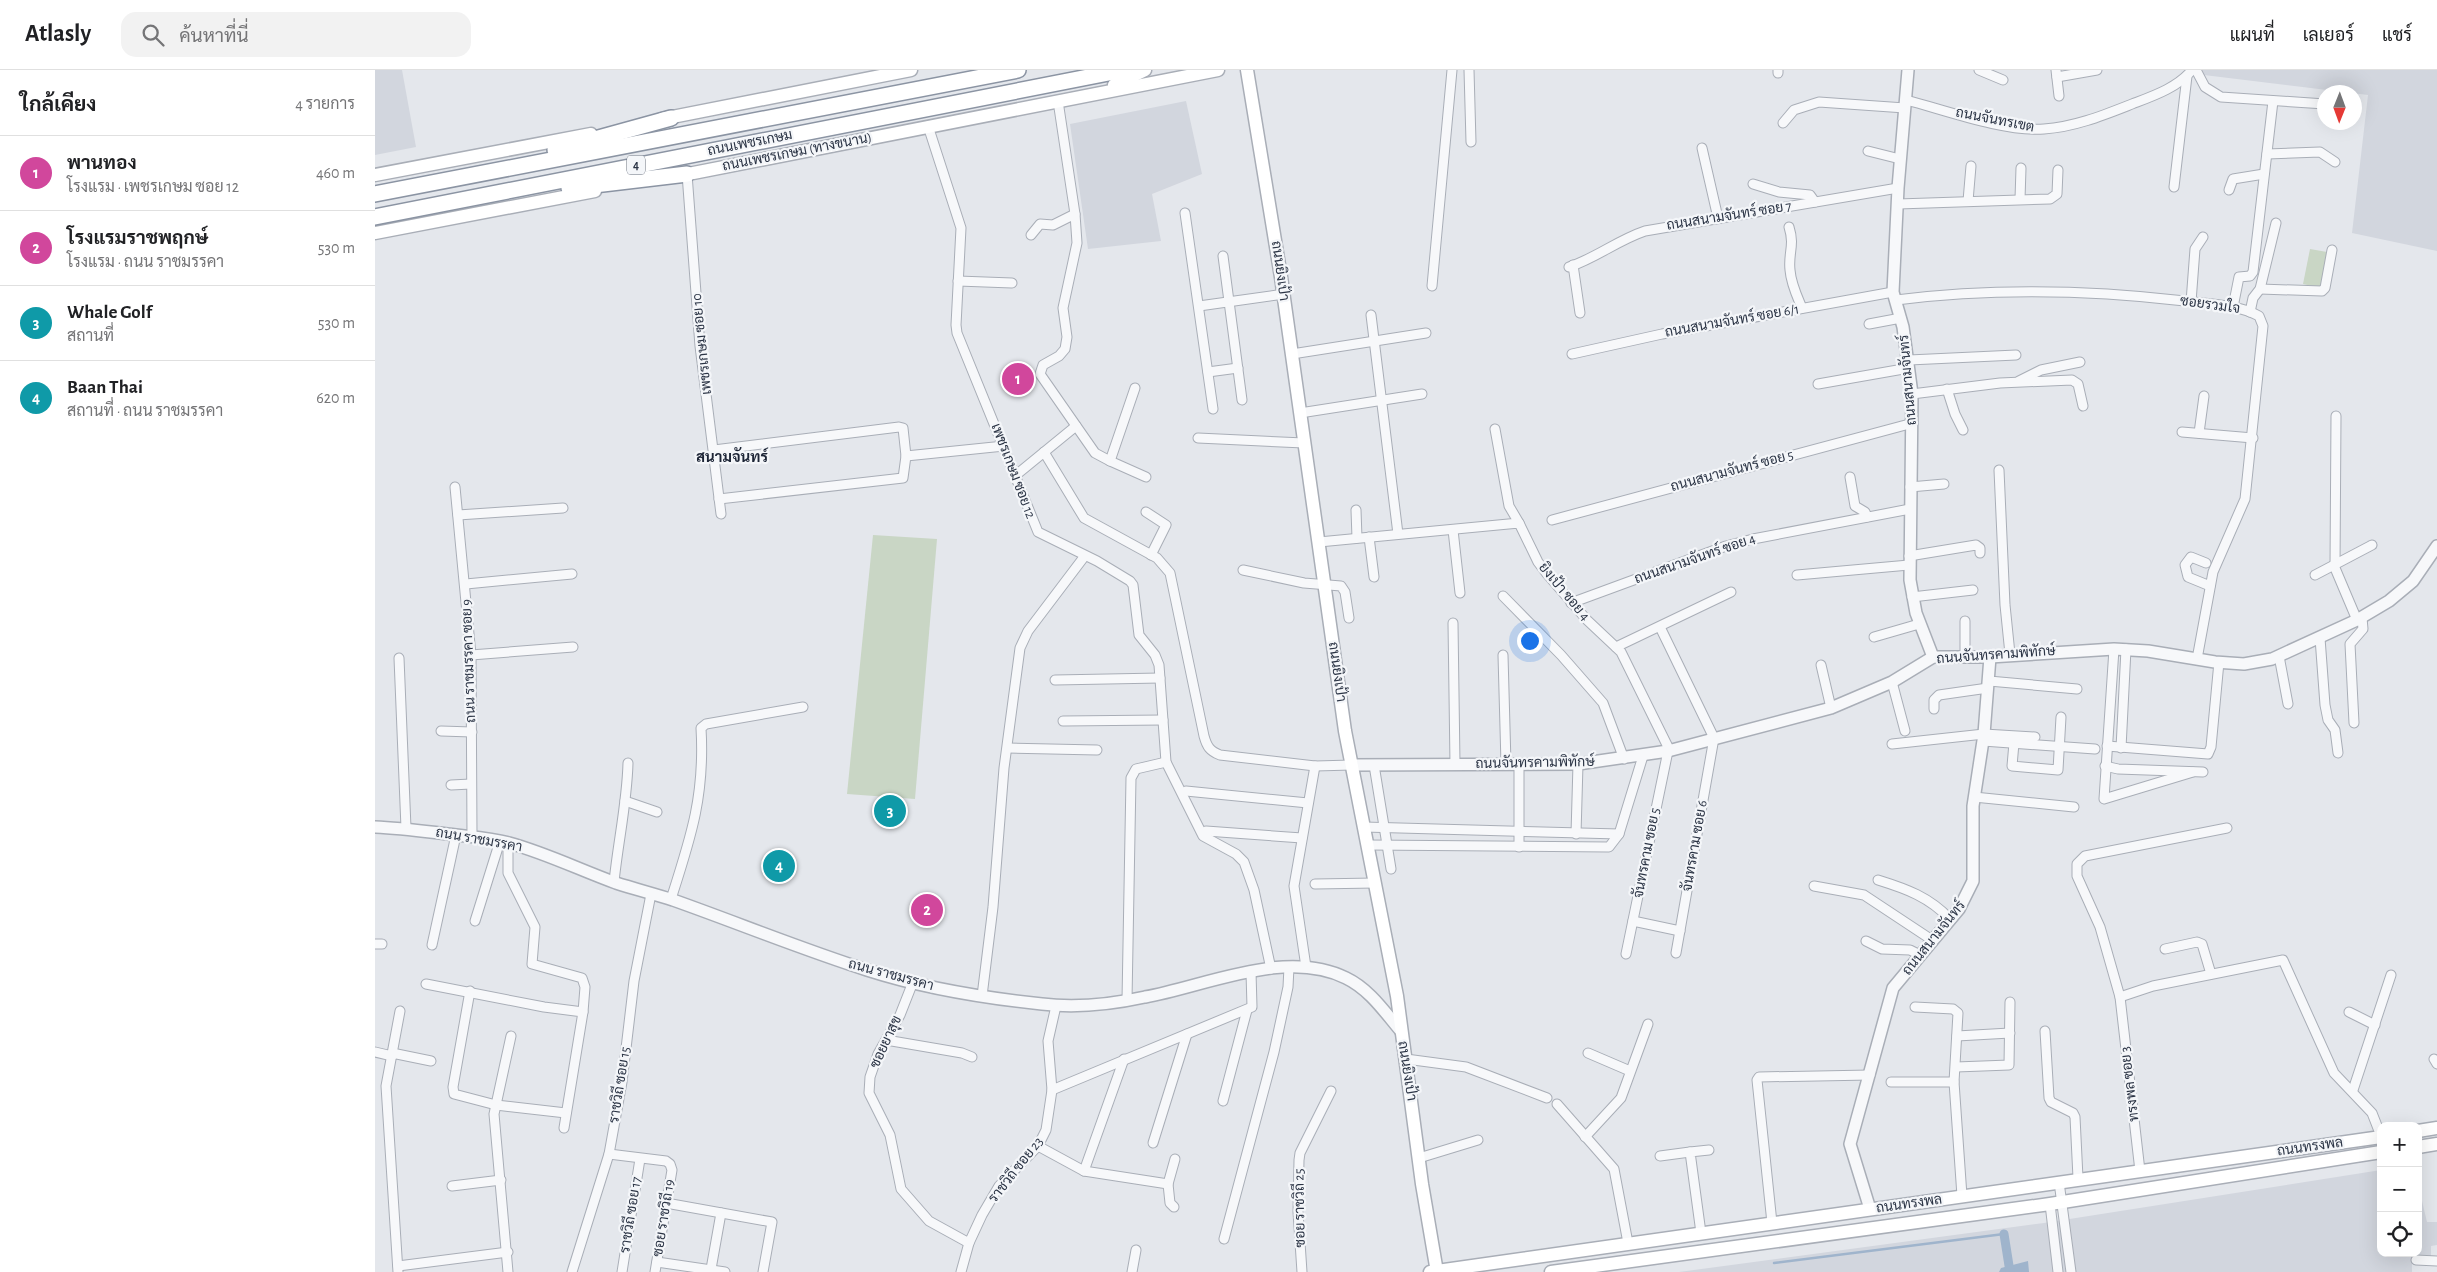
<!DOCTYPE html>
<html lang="th">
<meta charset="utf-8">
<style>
:root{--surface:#fff;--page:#f2f2f2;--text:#202124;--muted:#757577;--line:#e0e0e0;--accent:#b45309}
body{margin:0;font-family:"Alegreya Sans",Sarabun,sans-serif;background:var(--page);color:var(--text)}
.controls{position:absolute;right:15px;bottom:15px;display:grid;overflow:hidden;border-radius:10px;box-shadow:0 5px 20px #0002}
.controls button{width:45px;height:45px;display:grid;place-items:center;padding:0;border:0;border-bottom:1px solid var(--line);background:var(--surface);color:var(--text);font:25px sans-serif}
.compass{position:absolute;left:1942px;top:15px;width:45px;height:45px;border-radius:50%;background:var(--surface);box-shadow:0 5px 20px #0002;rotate:181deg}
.you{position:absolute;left:1154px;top:570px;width:18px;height:18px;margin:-12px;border:4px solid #fff;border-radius:50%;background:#1a73e8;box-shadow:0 0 0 8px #1a73e833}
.badge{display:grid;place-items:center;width:32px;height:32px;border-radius:50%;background:var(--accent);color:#fff;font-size:16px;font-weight:700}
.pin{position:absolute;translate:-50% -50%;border:2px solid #fff;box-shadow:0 1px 5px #0006}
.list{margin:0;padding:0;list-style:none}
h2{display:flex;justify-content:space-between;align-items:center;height:65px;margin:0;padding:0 20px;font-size:21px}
h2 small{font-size:16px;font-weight:400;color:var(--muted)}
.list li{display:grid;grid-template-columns:32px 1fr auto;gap:15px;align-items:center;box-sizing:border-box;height:75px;padding:0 20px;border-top:1px solid var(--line)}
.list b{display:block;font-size:19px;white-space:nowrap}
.list p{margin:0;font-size:16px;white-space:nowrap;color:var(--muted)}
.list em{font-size:16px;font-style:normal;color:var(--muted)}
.icon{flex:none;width:28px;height:28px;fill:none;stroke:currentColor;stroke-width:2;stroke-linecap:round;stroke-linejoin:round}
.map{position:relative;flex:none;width:2062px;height:1202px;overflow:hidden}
header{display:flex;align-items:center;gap:30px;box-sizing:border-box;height:70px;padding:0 25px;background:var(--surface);border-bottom:1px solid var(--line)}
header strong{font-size:24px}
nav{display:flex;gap:28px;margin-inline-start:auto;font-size:18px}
.search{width:350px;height:45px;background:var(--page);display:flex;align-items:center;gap:12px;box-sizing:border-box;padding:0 18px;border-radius:15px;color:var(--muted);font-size:19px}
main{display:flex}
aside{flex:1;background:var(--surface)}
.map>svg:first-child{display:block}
.built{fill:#d2d6de}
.green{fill:#c9d6c5}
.water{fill:#9fb4cc}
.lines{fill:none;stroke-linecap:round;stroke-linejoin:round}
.stream{stroke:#9fb4cc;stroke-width:2.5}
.canal{stroke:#9fb4cc;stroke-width:9}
.minor-casing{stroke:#a9aeb7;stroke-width:11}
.tertiary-casing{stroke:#a9aeb7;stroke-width:14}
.secondary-casing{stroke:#a9aeb7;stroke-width:15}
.trunk-casing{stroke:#8b94a3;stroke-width:18}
.minor{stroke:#f7f8fa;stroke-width:9}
.tertiary{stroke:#f7f8fa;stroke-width:11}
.secondary{stroke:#fff;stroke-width:12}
.trunk{stroke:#fff;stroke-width:15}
.labels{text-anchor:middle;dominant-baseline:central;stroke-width:4.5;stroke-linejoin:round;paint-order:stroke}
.shield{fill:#f4f6f9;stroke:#676e7b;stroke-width:1}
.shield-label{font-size:12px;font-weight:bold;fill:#2b3445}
.street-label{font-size:14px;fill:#2b3445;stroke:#f4f6f9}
.neighbourhood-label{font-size:15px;font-weight:bold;fill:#1d2536;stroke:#f4f6f9}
</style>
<header>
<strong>Atlasly</strong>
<div class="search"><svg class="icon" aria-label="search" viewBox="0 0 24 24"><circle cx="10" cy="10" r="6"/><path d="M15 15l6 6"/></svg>ค้นหาที่นี่</div>
<nav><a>แผนที่</a><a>เลเยอร์</a><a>แชร์</a></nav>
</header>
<main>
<aside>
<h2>ใกล้เคียง<small>4 รายการ</small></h2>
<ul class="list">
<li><span class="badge" style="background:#d1479c">1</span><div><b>พานทอง</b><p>โรงแรม · เพชรเกษม ซอย 12</p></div><em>460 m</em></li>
<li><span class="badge" style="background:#d1479c">2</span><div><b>โรงแรมราชพฤกษ์</b><p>โรงแรม · ถนน ราชมรรคา</p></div><em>530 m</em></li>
<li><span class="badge" style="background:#0f9aa8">3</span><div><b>Whale Golf</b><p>สถานที่</p></div><em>530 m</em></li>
<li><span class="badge" style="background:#0f9aa8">4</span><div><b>Baan Thai</b><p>สถานที่ · ถนน ราชมรรคา</p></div><em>620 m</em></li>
</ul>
</aside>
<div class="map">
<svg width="2062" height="1202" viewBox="0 0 2062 1202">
<rect width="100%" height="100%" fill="#e4e7ec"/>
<g class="built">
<path d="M 0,0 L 27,0 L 41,77 L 0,85 Z"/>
<path d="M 1827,0 L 2062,0 L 2062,181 L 1977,163 L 1993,25 L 1829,5 Z"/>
<path d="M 811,31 L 827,104 L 777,124 L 786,171 L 713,179 L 695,54 Z"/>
<path d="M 2006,1100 L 2006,1183 L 2043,1183 L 2043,1131 L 2047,1131 L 2052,1152 L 2062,1152 L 2062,1175 L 2056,1176 L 2056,1193 L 2037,1193 L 2037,1202 L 1304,1202 L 1669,1153 Z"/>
</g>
<g class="green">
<path d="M 1935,179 L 1952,182 L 1946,218 L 1928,214 Z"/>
<path d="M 498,465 L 562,469 L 540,729 L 472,724 Z"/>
</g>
<path class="water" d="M 1653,1191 L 1654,1202 L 1624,1202 L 1626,1198 Z"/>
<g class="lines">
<path class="stream" d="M 1399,1193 L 1629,1164"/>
<path class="canal" d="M 1629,1164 L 1635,1202"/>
<g class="minor-casing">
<g id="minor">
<path d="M 1094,0 L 1096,72"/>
<path d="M 1403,0 L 1403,3"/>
<path d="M 1604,0 L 1628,10"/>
<path d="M 1681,0 L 1684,26"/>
<path d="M 1821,0 L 1830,17 L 1846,27 L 1950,34"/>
<path d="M 1682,7 L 1722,0"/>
<path d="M 1531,30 C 1570,40 1629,62 1669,59 C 1700,57 1729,45 1757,34 C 1778,26 1802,18 1817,0"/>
<path d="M 683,31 L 700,144 L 702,173 L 688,238 L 692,267 L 690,279 L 684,286 L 668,295 L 665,304 L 720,383 L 735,391"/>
<path d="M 1408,53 L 1419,40 L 1444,32 L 1530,38"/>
<path d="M 553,56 L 586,158 L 581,255 L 582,263 L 663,462 L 722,491 L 755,511 L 758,515 L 764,565 L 780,585 L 784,595 L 791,692 L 828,766 L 861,784 L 869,792 L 879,820 L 896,899"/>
<path d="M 1327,78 L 1343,148"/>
<path d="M 1493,81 L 1525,89"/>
<path d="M 1892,84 L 1945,82 L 1960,92"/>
<path d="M 312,104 L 325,276 L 346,444"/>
<path d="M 1378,114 L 1404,122 L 1435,125 L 1440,132"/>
<path d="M 1799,117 L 1812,6"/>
<path d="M 1854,120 L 1858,109 L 1889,104"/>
<path d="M 1645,129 L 1646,98"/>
<path d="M 1593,131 L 1596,96"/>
<path d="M 1523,134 L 1675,129 L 1682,124 L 1683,100"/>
<path d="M 810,143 L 838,339"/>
<path d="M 1414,157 C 1420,176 1413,183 1415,200 C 1416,214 1422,226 1427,238"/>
<path d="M 656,165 L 665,154 L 678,155 L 700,144"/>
<path d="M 848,186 L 867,330"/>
<path d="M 1198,195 L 1205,243"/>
<path d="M 1194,197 C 1221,188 1243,170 1270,161 L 1523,118"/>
<path d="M 583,211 L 637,213"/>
<path d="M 1057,216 L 1077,0"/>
<path d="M 1885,219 L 1947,221 L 1950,218 L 1957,180"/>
<path d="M 1521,230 C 1616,218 1715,220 1810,231 C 1834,234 1862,234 1884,246 L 1888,256 L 1870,429 L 1838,502 L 1822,589"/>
<path d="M 1816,232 L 1820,179 L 1828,167"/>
<path d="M 824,236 L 909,224"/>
<path d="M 1858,237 L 1864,207 L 1875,206 L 1878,202 L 1898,31"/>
<path d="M 1875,242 L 1878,228 L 1885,219 L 1901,153"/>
<path d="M 996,245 L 1023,464"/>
<path d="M 1494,254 L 1526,248"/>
<path d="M 917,284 L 1051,263"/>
<path d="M 1197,284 L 1287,264 L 1518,222"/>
<path d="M 1534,290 L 1641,285"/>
<path d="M 833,302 L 863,298"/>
<path d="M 1644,311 L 1666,300 L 1705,292"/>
<path d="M 1443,314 L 1534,298"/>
<path d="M 760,318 L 735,391 L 771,407"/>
<path d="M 1572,319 L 1580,344 L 1588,360"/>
<path d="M 1537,324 L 1625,313 L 1697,310 L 1703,314 L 1708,336"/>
<path d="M 925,343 L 1047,324"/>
<path d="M 1961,346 L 1960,498 L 1982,550"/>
<path d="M 1120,359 L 1134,436 L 1144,453"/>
<path d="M 1807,362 L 1878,368"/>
<path d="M 1824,363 L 1829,326"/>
<path d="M 823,368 L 929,373"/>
<path d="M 339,380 L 524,357 L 528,358 L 531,386 L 528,408 L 344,429"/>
<path d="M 669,382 L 709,448 L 782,488 L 795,503 L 829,666 C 832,677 835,681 845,685 L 940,696 L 977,695"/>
<path d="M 531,386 L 629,376"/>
<path d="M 1624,400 L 1630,535 L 1635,584"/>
<path d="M 641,405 L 701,356"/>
<path d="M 1475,407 L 1480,436 L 1490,442 L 1492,447"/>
<path d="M 80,417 L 96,585 L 97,766"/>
<path d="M 1535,417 L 1569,414"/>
<path d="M 981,440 L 982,468"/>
<path d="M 771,442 L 791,455 L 776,485"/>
<path d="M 83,445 L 188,438"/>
<path d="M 1177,450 L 1538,353"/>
<path d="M 1078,460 L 1085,523"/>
<path d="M 994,467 L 999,507"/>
<path d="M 944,472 L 1144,453 L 1163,492 L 1172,504 L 1212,550 L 1246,582 L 1295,681"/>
<path d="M 1534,486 L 1601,475 L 1605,478 L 1605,483"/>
<path d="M 1831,493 L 1816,487 L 1810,495 L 1813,507 L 1835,516"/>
<path d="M 868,500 L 929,513 L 966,516 L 970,522 L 974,548"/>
<path d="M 1422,505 L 1534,495"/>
<path d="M 1940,505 L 1997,475"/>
<path d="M 91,514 L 197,504"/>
<path d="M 1128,526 L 1186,585 L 1228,633 L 1249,689"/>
<path d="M 1537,527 L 1598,520"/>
<path d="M 1196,533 L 1351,476 L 1378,469 L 1535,439"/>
<path d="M 1078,553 L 1080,694"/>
<path d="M 1285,557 L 1339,668 L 1301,883"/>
<path d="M 1499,567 L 1544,554"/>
<path d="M 1945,568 L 1950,635 L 1953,650 L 1960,660 L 1963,683"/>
<path d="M 1241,577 L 1356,522"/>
<path d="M 1739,579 L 1729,729 L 1818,702"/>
<path d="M 96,585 L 198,577"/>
<path d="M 1128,585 L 1131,694"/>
<path d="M 1904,586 L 1913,634"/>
<path d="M 1590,587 L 1590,551"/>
<path d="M 24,588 L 31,758"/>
<path d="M 1446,595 L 1456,638"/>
<path d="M 680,610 L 785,608"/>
<path d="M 1614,611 L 1702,619"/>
<path d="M 1517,612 L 1530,661"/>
<path d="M 1559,639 L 1559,630 L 1564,625 L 1613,618"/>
<path d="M 688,651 L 788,650"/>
<path d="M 1979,653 L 1975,574 L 1988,559 L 1987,548"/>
<path d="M 66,661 L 97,662"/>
<path d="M 1608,671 L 1720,679"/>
<path d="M 1639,673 L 1637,696 L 1683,700 L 1686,647"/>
<path d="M 1517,674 L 1609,664 L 1660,667"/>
<path d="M 1732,676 L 1833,684 L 1836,677 L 1844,592"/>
<path d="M 633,678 L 722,680"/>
<path d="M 1746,678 L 1751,579"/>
<path d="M 999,695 L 1016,799"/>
<path d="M 1730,696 L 1743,699 L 1828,702"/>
<path d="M 76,715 L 96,714"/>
<path d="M 811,721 L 933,733"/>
<path d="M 1599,727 L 1699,737"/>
<path d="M 250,731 L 282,742"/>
<path d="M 989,757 L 1244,764"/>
<path d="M 831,761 L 927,768"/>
<path d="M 1201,764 L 1203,694"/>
<path d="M 133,773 L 133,803 L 160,857 L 157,894 L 207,908 L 210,917 L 208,942"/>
<path d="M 993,775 L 1234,777 L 1244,764 L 1268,686"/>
<path d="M 1144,777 L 1144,694"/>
<path d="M 1503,810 C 1532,819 1554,827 1575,849"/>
<path d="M 239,812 C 243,772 252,733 253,693"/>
<path d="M 940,814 L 1000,813"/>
<path d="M 1439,816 L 1489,825 L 1557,870"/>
<path d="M 296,829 C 316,767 330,725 326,658 L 331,654 L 428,637"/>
<path d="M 100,851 L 125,771"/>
<path d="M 1258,851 L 1305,861"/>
<path d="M 1491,871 L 1507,879 L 1535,880 L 1545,885"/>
<path d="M 0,874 L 7,874"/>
<path d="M 57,875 L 81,765"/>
<path d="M 1790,879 L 1822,872 L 1827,874 L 1836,904"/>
<path d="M 1251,884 L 1293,681"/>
<path d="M 931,897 L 919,816 L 940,696"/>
<path d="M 538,912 L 525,945 L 503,984 L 495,1007 L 494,1023 L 515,1065 L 526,1119 L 554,1151 L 594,1173"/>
<path d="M 51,914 L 169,937 L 208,942 L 189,1058"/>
<path d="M 95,921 L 78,1017 L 79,1024 L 121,1035 L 191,1043"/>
<path d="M 607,926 L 618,837 L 629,698 L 645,578 L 653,561 L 709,487"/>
<path d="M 1745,927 L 1778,916 L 1908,890 L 1959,1003 L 1997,1043 L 2006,1066"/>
<path d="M 752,930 L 756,708 L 761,699 L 791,692"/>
<path d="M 1540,937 L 1578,939 L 1583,943 L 1579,1012 L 1587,1126"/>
<path d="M 1974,942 L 2000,955"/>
<path d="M 1670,961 L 1674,1028 L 1676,1032 L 1698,1043 L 1700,1047 L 1703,1108"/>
<path d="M 1582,966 L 1635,963"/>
<path d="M 511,970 L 587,983 L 597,987"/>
<path d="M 0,982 L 17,986"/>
<path d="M 17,983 L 56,991"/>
<path d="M 1213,983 L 1255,1001"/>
<path d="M 1031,989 L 1091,997 L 1172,1028"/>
<path d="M 2059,989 L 2062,994"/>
<path d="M 1581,997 L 1634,995 L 1635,932"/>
<path d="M 1516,1012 L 1579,1012"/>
<path d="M 677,1020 L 877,937 L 876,902"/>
<path d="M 1978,1020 L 2016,905"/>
<path d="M 848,1031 L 872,940"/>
<path d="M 1182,1034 L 1239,1099 L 1253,1173"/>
<path d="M 1210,1067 L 1246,1028 L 1273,954"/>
<path d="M 778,1073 L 812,964"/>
<path d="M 663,1076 L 709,1101 L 793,1114 L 795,1133 L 799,1137"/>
<path d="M 234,1084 L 291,1091 L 295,1094 L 297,1100 L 280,1202"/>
<path d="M 1285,1086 L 1315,1082"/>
<path d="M 1044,1088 L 1103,1070"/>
<path d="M 709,1101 L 749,989"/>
<path d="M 1765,1101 L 1745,927 L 1725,857 L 1702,806 L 1702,794 L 1710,786 L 1852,758"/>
<path d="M 1684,1112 L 1696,1202"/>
<path d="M 793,1114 L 800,1089"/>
<path d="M 77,1116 L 126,1110"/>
<path d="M 291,1133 L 397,1152 L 388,1202"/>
<path d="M 1675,1134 L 1683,1202"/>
<path d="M 1397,1153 L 1382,1010 L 1384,1007 L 1495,1005"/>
<path d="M 1326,1163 L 1315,1082 L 1334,1080"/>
<path d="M 849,1169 L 899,982 L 913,917 L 914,897"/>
<path d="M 2041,1190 L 2062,1191"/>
<path d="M 282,1192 L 350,1202"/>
<path d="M 23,1196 L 133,1182"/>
<path d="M 336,1199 L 346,1143"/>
<path d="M 23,1202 L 11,1016 L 25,941"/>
<path d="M 133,1202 L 119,1044 L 136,966"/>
<path d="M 197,1202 L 234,1084 L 247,1012 L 259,911 L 276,824"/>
<path d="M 247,1202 L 265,1089"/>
<path d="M 586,1202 L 594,1173 L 607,1145 L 624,1116 L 663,1076 L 671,1060 L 677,1020 L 673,971 L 681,936"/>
<path d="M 757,1202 L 761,1180"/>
<path d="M 927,1202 L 923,1142 L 924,1090 L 925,1083 L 956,1021"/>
</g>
</g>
<g class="tertiary-casing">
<g id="tertiary">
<path d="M 1533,0 L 1523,118 L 1518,222 L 1528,257 L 1537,324 L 1535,510 L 1541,543 L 1558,587"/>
<path d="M 977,695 L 1203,694 L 1293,681 L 1456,638 L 1517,612 L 1558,587 L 1615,587 L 1739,579 L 1773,581 L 1840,592 L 1869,594 L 1897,589 L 1982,550 L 2014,531 L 2038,511 L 2062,476"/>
<path d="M 0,757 C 28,758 54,762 81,765 C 99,767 117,768 134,773 C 171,783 205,800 241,813 C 260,819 279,824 298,830 C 363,853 426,879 492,900 C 548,918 609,928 667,934 C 700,938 738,934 770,927 C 831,916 911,878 971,908 C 994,919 1009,941 1025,960"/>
<path d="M 1495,1139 L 1475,1074 L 1518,918 L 1584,839 L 1598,811 L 1598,736 L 1609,664 L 1615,587"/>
</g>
</g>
<g class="secondary-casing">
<g id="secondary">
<path d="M 872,0 L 906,207 L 970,661 L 1022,926 L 1047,1114 L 1062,1202"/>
<path d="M 739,15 L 770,0"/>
<path d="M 287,49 L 536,0"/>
<path d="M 0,105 L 216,64"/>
<path d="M 303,106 L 843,0"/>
<path d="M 0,163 L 220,121"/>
<path d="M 2043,1061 L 2062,1058"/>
<path d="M 2043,1077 L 2062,1074"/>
<path d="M 1055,1202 L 2006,1067"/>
<path d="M 1176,1202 L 1675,1134 L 2006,1082"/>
</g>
</g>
<g class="trunk-casing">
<g id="trunk">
<path d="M 180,80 L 296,48"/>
<path d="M 194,118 L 312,104"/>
<path d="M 0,124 L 643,0"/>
<path d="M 0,147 L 749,0"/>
</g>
</g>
<use href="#minor" class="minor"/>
<use href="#tertiary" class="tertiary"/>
<use href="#secondary" class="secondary"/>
<use href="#trunk" class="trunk"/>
</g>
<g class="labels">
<rect class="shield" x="252" y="85.5" width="18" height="19" rx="4"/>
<g class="shield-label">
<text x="261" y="95">4</text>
</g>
<g class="street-label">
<text transform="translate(1620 50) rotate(11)">ถนนจันทรเขต</text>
<text transform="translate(375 73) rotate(-11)">ถนนเพชรเกษม</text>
<text transform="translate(422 82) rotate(-11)">ถนนเพชรเกษม (ทางขนาน)</text>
<text transform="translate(1354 146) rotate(-9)">ถนนสนามจันทร์ ซอย 7</text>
<text transform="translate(905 201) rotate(82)">ถนนยิงเป้า</text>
<text transform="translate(1835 235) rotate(8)">ซอยรวมใจ</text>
<text transform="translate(1357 251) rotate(-10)">ถนนสนามจันทร์ ซอย 6/1</text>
<text transform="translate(327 274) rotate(-96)">เพชรเกษม ซอย 10</text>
<text transform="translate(1533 310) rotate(-95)">ถนนสนามจันทร์</text>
<text transform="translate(638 401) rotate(69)">เพชรเกษม ซอย 12</text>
<text transform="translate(1357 401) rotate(-15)">ถนนสนามจันทร์ ซอย 5</text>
<text transform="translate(1320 489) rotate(-19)">ถนนสนามจันทร์ ซอย 4</text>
<text transform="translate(1189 522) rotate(50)">ยิงเป้า ซอย 4</text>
<text transform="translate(1621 585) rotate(-4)">ถนนจันทรคามพิทักษ์</text>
<text transform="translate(94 591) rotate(-92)">ถนน ราชมรรคา ซอย 9</text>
<text transform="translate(962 602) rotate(82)">ถนนยิงเป้า</text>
<text transform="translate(1160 693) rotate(-1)">ถนนจันทรคามพิทักษ์</text>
<text transform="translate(104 770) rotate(10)">ถนน ราชมรรคา</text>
<text transform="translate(1320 776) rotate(-80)">จันทรคาม ซอย 6</text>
<text transform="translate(1272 783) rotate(-79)">จันทรคาม ซอย 5</text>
<text transform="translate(1559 868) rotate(-51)">ถนนสนามจันทร์</text>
<text transform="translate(516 905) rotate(15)">ถนน ราชมรรคา</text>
<text transform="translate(511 972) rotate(-65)">ซอยยาสุข</text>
<text transform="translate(1032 1001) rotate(81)">ถนนยิงเป้า</text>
<text transform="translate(1755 1014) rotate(-97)">ทรงพล ซอย 3</text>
<text transform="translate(245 1015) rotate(-81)">ราชวิถี ซอย 15</text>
<text transform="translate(1935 1077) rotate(-8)">ถนนทรงพล</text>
<text transform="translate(641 1100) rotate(-52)">ราชวิถี ซอย 23</text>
<text transform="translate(1534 1134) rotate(-8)">ถนนทรงพล</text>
<text transform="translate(925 1138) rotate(-91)">ซอย ราชวิถี 25</text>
<text transform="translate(256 1145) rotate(-81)">ราชวิถี ซอย 17</text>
<text transform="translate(289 1148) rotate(-81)">ซอย ราชวิถี 19</text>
</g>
<g class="neighbourhood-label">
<text x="357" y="387">สนามจันทร์</text>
</g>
</g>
</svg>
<div class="controls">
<button>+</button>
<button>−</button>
<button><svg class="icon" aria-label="locate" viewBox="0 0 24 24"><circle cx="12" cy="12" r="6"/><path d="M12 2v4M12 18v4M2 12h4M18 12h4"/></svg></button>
</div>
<svg class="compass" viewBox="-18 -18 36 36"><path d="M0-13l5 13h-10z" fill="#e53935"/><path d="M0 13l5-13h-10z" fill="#757577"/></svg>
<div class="you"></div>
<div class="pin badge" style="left:643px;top:309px;background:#d1479c">1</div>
<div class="pin badge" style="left:552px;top:840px;background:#d1479c">2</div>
<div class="pin badge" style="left:515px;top:741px;background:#0f9aa8">3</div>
<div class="pin badge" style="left:404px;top:796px;background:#0f9aa8">4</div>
</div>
</main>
